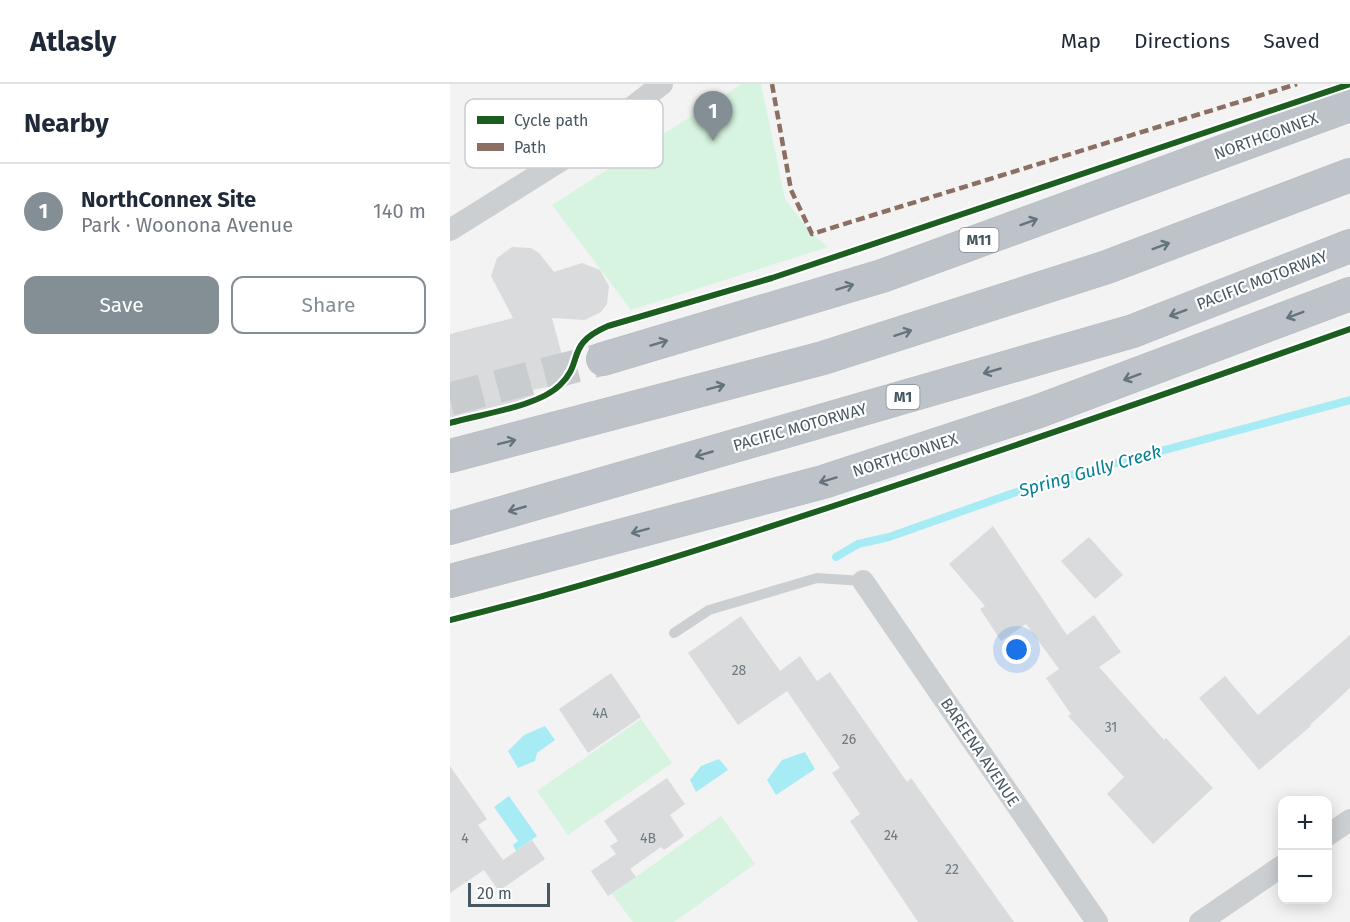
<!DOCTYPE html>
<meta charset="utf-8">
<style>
:root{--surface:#fff;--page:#f2f2f3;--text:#1f2937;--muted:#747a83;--line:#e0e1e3;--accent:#838e95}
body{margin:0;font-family:"Fira Sans",sans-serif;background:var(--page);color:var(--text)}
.controls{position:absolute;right:18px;bottom:18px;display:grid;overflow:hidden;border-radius:12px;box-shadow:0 3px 15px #0003}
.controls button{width:54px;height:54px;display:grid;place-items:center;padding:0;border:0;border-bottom:2px solid var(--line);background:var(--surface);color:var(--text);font:30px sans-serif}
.scale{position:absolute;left:18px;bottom:15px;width:82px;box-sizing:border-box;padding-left:6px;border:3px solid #475862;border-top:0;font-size:16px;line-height:21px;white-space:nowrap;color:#475862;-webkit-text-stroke:4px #fff;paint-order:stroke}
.you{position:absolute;left:567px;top:566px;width:21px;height:21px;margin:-15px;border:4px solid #fff;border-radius:50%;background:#1a73e8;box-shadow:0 0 0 9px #1a73e833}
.badge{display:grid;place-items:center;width:39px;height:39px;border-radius:50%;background:var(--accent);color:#fff;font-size:20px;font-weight:700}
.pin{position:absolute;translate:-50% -50px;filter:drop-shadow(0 2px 3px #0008)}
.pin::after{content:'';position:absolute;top:32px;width:21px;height:18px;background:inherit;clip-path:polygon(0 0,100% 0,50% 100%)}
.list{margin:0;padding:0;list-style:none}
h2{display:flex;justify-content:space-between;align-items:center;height:78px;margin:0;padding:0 24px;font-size:26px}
h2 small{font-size:20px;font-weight:400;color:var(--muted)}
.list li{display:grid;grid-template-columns:39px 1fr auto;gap:18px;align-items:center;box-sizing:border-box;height:96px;padding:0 24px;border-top:2px solid var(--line)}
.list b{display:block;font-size:22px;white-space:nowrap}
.list p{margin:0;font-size:20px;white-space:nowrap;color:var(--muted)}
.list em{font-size:20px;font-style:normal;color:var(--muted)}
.actions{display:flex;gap:12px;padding:18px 24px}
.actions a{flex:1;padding:14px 0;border:2px solid var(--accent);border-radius:12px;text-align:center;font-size:21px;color:var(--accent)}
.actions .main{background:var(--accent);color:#fff}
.map{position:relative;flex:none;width:900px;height:838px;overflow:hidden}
header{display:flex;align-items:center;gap:36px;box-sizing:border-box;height:84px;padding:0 30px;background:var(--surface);border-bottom:2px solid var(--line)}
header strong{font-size:28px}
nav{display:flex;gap:33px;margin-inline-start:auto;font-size:21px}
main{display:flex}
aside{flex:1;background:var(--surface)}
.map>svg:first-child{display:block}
.green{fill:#d6f4df}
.water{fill:#a7ebf4}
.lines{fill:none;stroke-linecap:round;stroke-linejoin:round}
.stream{stroke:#a7ebf4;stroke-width:8}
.building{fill:#d9dbdc}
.motorway-tunnel{stroke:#c8cccf;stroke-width:33;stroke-dasharray:33 16;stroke-linecap:butt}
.motorway-casing{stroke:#b6bec3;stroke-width:34}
.service{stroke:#cccfd2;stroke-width:10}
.minor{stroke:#cccfd2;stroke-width:22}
.motorway{stroke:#bdc3c8;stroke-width:33}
.quiet{stroke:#8d6e63;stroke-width:4.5;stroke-dasharray:9 4.5;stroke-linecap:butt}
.cycleway-casing{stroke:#fff;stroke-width:10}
.cycleway{stroke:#1b5e20;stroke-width:6}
.oneway{stroke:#64737c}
.labels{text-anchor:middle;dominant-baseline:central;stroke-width:4.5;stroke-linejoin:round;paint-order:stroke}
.number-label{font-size:14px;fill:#6d7a82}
.shield{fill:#fff;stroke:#7e8a91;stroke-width:1.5}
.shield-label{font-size:15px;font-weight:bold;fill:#475862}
.street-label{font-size:16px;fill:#475862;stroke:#fff}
.water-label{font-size:18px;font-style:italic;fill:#048191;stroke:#fff}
.key{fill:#fff;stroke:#c8cdd0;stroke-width:1.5}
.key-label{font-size:16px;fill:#475862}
</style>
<header>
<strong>Atlasly</strong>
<nav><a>Map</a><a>Directions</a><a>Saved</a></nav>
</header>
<main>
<aside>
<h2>Nearby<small></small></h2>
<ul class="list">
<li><span class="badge">1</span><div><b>NorthConnex Site</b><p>Park · Woonona Avenue</p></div><em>140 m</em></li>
</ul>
<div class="actions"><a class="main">Save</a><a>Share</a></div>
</aside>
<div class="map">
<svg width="900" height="838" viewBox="0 0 900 838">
<rect width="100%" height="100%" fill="#f3f3f3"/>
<g class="green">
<path d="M 292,0 L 311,0 L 335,115 L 362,150 L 378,163 L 181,226 L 102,121 Z"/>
<path d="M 191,635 L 222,679 L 118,751 L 87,707 Z"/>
<path d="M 271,732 L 305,780 L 224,838 L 183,838 L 162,810 Z"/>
</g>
<g class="water">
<path d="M 95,642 L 105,656 L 87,669 L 85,677 L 68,684 L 58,667 L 74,651 Z"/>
<path d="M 355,668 L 365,685 L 326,711 L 317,696 L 332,676 Z"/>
<path d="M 269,675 L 278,686 L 246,708 L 240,696 L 251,682 Z"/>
<path d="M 59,712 L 87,752 L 66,767 L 63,761 L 68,757 L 44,723 Z"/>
</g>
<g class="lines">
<path class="stream" d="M 386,473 L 408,460 L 439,453 L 592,399 L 900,316"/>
</g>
<g class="building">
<path d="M 62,163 L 81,164 L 89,169 L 104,188 L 132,179 L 150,186 L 159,202 L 157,220 L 151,228 L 135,236 L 102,234 L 114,279 L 102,282 L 107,301 L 83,306 L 85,313 L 0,334 L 0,250 L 63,234 L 41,192 L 47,174 Z"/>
<path d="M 543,442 L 617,551 L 644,531 L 671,568 L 649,583 L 714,656 L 716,654 L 763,704 L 703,760 L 657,710 L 674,693 L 618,632 L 621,630 L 596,594 L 609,585 L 576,540 L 551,557 L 530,525 L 535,522 L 499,480 Z"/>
<path d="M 639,453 L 673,491 L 645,515 L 611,477 Z"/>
<path d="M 291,532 L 330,587 L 350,572 L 367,597 L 380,588 L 457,698 L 461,694 L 564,838 L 468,838 L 400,737 L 410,730 L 382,689 L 390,684 L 337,607 L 288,641 L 238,569 Z"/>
<path d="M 900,551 L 900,604 L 860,641 L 861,642 L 809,686 L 749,614 L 775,592 L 808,631 Z"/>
<path d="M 161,589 L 191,633 L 138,669 L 109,625 Z"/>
<path d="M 0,682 L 37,735 L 28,741 L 53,776 L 82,756 L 95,775 L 49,807 L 34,786 L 0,809 Z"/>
<path d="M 217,694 L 235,720 L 220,731 L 234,752 L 214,766 L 211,763 L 180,785 L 186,793 L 158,812 L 141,787 L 166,770 L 160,762 L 168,757 L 154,737 Z"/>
</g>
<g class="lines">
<path class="motorway-tunnel" d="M 0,315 L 153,275"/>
<g class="motorway-casing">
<g id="motorway">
<path d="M 153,275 L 432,192 L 900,21"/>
<path d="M 0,372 L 373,274 L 657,183 L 900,91"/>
<path d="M 0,444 L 683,247 L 900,162"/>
<path d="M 0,497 L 373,398 L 589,327 L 900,210"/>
</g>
</g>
<path class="service" d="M 224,549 L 259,526 L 367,494 L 413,497"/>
<g class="minor">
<path d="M 0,146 L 123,69 L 212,0"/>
<path d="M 413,497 L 647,838"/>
<path d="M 878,751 L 900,736"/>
<path d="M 750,838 L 832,782"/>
</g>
<use href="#motorway" class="motorway"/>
<path class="quiet" d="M 322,0 L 341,106 L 362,150 L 847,0"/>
<g class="cycleway-casing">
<g id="cycleway">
<path d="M 0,339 C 30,330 88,323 110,301 C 135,277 114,261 158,242 L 322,194 L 900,0"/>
<path d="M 0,536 C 144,501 283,455 423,409 C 583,356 742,301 900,245"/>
</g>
</g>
<use href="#cycleway" class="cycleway"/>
</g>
<defs><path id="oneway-shaft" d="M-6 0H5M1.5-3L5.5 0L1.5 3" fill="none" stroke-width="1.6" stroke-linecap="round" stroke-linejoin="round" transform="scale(1.5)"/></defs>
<g class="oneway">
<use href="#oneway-shaft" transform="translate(579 138) rotate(-20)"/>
<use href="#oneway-shaft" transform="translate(711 162) rotate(-20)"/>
<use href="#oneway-shaft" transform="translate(395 203) rotate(-17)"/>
<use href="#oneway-shaft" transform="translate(728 229) rotate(159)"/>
<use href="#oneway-shaft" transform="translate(845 231) rotate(159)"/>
<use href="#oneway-shaft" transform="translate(453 249) rotate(-18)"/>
<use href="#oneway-shaft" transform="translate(209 259) rotate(-17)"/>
<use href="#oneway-shaft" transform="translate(542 287) rotate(164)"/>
<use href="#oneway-shaft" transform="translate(682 293) rotate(160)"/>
<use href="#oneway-shaft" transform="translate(266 303) rotate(-15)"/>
<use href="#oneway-shaft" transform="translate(57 358) rotate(-14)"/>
<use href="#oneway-shaft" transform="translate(254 370) rotate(164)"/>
<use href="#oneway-shaft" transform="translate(378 396) rotate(163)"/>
<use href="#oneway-shaft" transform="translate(67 425) rotate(164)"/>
<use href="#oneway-shaft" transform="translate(190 447) rotate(165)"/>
</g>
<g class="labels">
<g class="number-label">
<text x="289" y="586">28</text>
<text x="150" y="629">4A</text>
<text x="661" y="643">31</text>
<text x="399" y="655">26</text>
<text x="441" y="751">24</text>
<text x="15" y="754">4</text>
<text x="198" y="754">4B</text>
<text x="502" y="785">22</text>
</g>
<g class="shield">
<rect x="509.5" y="144" width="39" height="24" rx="4.5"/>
<rect x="436.5" y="301" width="33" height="24" rx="4.5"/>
</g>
<g class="shield-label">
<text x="529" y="156">M11</text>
<text x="453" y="313">M1</text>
</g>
<g class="street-label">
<text transform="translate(816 52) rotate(-20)">NORTHCONNEX</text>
<text transform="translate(812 196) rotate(-21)">PACIFIC MOTORWAY</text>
<text transform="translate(350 343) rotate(-16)">PACIFIC MOTORWAY</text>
<text transform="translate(455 371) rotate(-18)">NORTHCONNEX</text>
<text transform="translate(530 668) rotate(56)">BAREENA AVENUE</text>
</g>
<g class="water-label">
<text transform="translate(640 387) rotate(-16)">Spring Gully Creek</text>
</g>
</g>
<rect x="15" y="15" width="198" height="69" rx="9" class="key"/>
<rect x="27" y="32" width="27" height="8" fill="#1b5e20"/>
<rect x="27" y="59" width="27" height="8" fill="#8d6e63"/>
<g class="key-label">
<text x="64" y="42">Cycle path</text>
<text x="64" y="69">Path</text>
</g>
</svg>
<div class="controls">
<button>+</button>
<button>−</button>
</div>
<div class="scale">20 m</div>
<div class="you"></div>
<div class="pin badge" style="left:263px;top:57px">1</div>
</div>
</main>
